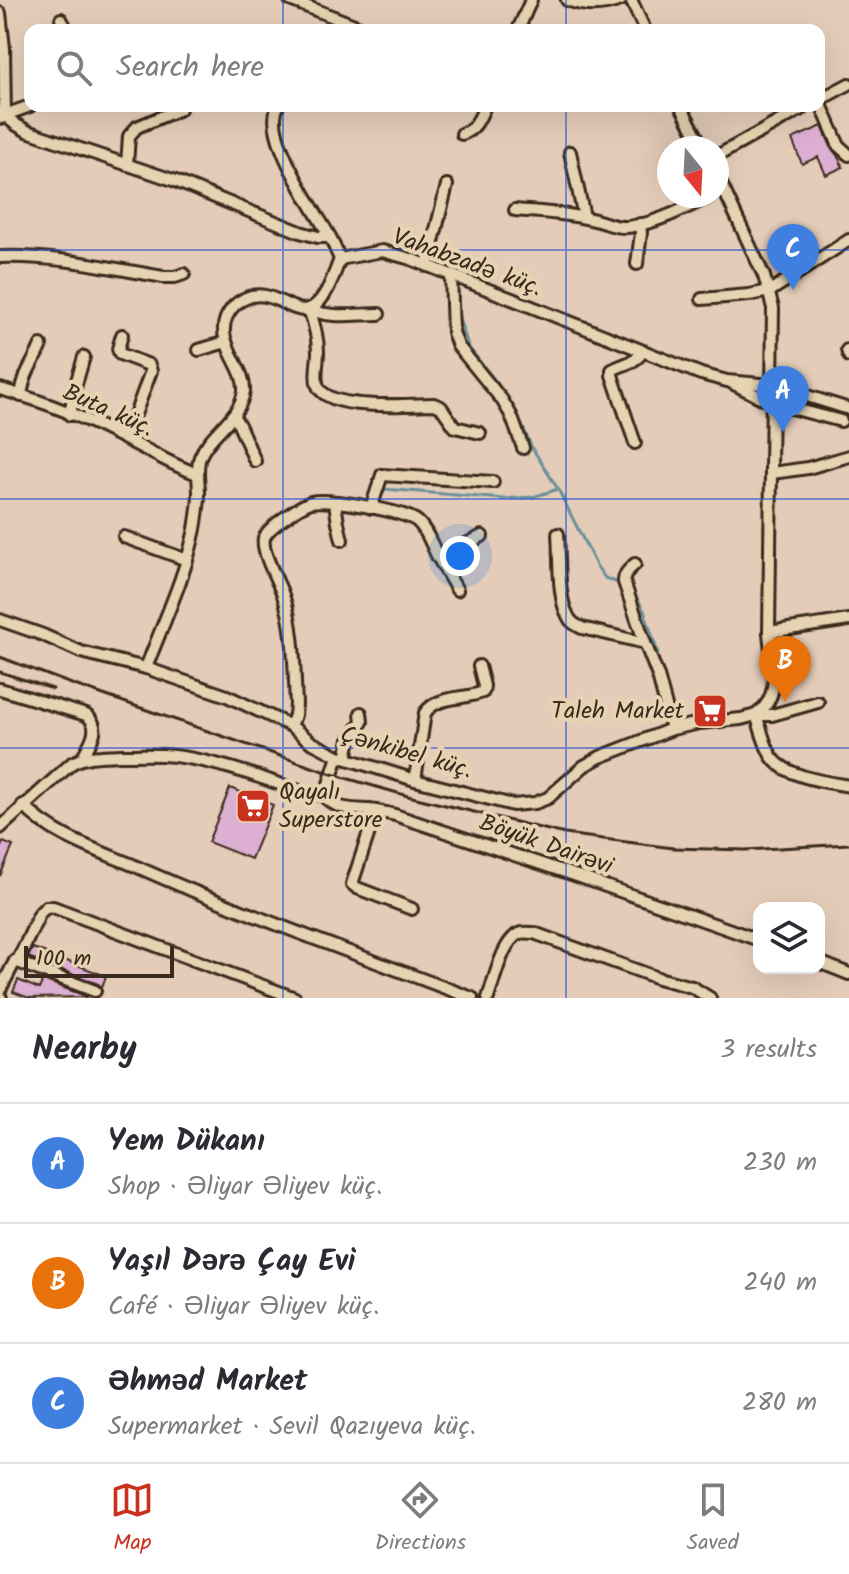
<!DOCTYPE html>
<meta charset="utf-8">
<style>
:root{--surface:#fff;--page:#f7f7f7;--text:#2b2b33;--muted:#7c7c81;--line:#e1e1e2;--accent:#c8321e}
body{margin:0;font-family:Kalam,sans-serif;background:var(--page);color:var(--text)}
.controls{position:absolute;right:24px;bottom:24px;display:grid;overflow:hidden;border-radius:16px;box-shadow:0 8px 32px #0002}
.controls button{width:72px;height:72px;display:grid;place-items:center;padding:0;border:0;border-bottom:2px solid var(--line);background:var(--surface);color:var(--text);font:40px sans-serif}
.compass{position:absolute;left:657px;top:136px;width:72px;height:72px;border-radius:50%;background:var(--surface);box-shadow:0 8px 32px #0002;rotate:162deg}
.scale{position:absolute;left:24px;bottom:20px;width:150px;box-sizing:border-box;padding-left:8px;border:4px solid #3b2a1e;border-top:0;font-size:22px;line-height:28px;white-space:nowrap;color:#3b2a1e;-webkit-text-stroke:6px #e6d3b1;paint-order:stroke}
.you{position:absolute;left:460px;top:556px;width:28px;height:28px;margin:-20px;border:6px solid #fff;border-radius:50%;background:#1a73e8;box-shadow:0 0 0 12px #1a73e833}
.badge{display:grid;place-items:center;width:52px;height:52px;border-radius:50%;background:var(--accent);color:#fff;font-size:26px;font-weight:700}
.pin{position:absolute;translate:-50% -66px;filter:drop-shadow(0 2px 4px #0008)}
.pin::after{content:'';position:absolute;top:42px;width:28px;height:24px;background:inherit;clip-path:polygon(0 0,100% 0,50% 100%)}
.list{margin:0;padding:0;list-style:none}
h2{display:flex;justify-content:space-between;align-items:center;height:104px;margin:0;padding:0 32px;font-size:34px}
h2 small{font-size:26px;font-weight:400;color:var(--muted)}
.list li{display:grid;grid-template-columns:52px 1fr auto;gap:24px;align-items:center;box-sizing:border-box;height:120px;padding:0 32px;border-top:2px solid var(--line)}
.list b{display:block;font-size:30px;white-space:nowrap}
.list p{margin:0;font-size:26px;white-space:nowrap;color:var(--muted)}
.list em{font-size:26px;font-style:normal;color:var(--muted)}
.icon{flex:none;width:44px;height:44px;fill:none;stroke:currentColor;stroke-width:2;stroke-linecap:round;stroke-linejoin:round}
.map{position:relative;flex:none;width:849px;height:998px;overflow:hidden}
.search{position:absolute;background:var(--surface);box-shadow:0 8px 32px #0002;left:24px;right:24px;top:24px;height:88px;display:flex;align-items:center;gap:20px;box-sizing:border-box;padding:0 28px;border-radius:16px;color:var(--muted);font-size:30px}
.sheet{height:464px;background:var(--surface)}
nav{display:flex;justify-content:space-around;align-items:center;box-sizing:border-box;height:112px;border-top:2px solid var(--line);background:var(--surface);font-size:22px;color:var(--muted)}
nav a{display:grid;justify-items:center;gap:4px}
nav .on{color:var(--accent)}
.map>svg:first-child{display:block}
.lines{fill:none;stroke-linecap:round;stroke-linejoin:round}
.stream{stroke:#6a9098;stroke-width:3}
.building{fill:#dcafd3;stroke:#3b2a1e;stroke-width:2}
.minor-casing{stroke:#3b2a1e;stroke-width:16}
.minor{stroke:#e6d3b1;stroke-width:10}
.rail{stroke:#3b2a1e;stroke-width:3}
.grid{fill:none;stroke:#1d4ed8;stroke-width:2;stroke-opacity:0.55}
.labels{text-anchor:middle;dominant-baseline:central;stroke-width:8;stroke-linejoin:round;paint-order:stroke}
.street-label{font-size:24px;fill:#3b2a1e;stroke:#e6d3b1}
.poi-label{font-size:24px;fill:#3b2a1e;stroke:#e6d3b1;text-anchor:end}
</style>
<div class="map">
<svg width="849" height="998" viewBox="0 0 849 998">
<rect width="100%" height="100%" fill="#e4ccb8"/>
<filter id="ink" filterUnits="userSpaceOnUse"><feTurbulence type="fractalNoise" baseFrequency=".0125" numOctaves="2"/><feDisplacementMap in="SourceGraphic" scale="16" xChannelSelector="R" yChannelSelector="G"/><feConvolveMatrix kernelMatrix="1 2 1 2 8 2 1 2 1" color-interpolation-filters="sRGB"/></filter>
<g filter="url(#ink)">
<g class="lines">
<g class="stream">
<path d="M 458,316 L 469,348 L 498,384 L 517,414 L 532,448 L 558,489 L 596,565 L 605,578 L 621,584"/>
<path d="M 384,489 L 504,499 L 533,497 L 558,489"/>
<path d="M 631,587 L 644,611 L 658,653"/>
</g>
</g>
<g class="building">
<path d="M 822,126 L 832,149 L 837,155 L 843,167 L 826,175 L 818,157 L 802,164 L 792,139 Z"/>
<path d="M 230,788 L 273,805 L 251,859 L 208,842 Z"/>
<path d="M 3,842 L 13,846 L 0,876 L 0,849 Z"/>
<path d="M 33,948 L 106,976 L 102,987 L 98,984 L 28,957 Z"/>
<path d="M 18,980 L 39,989 L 43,980 L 88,997 L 29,998 L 13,992 Z"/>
</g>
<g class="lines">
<g class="minor-casing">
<g id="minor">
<path d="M 290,0 L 367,30"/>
<path d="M 567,0 C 586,7 601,7 621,0"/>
<path d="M 631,0 L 645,30"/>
<path d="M 0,13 L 4,48 L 5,115 L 2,118"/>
<path d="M 61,19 L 67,30"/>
<path d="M 518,30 L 531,0"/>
<path d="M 849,84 L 819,100 L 839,146 L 849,155"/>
<path d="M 278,106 C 262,135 315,210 330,237"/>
<path d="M 681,106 L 703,148"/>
<path d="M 0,111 L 15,124 L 27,131 L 173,180 L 300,232 L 318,237 L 330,237 L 340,259 L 382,251 L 411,259 L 701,374 L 727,381 L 772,385 L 849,409"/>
<path d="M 5,115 L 30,106"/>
<path d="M 462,134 C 476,129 479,119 485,106"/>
<path d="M 570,152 L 584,217"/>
<path d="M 717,156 L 807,106"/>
<path d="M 127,165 L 129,136 L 137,127 L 180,109 L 178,106"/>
<path d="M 717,175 L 764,276 L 773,308 L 769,632 C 771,663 784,694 756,715"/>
<path d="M 515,210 C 540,212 566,213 590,219 C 603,221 614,228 627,227 C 656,224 685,208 711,196"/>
<path d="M 0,257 C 55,255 110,268 163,277 L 175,277 L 184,274"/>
<path d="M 637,264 L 641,233 L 640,224"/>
<path d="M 427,266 L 447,185"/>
<path d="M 451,275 L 453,332 L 458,346 L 502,400 L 511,415 L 523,448"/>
<path d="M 702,299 L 749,295 L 770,291 L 849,240"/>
<path d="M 309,309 C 314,323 318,337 318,352 C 318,362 315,373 317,383 C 323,413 411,404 434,404 L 441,407 L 455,427 L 480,433"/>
<path d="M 309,309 C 330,319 356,314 379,314"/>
<path d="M 122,335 L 118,349 L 120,354 L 149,365 L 151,371 L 126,439"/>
<path d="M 199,350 L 226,342"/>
<path d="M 847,350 L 849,356"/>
<path d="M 732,383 L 772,403 L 841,421"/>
<path d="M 0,389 C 43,401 90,420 129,441 C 152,452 173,466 198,474"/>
<path d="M 21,396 C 24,371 33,365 41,345"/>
<path d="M 70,415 L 74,391 L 84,357"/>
<path d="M 233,415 L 239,425 L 255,461"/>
<path d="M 635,443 L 612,375 L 612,370 C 622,364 636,363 642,352"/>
<path d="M 772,473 L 808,468 L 849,456"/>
<path d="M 335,503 L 338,523 L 342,540"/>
<path d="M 371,508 L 382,475 L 493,482"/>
<path d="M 558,534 C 560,557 557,596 568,616 C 571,623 576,625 582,628 L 645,643 L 658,676 L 672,729"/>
<path d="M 124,537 L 187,560"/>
<path d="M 438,558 L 482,536"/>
<path d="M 635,564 C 629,570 624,573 624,582 L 645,643"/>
<path d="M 0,620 L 43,635 L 81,652 L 146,668 L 227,696 L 291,726 L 311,742 L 338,756 L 415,780 L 513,805 L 535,803 L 548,798 L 584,766 L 600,757 L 672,729 L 700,723 L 741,719 L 756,715 L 772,715 L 818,702"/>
<path d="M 769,632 L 849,620"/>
<path d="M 146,668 C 163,623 185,577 195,529 C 197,517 199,505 199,493 C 199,481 196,468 200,457 C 210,432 240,419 244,391 C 246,367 214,342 227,316 C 231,308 237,302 244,299 C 272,284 294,320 313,307 C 327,298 334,274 340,259"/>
<path d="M 0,689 L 86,715 C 103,727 90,742 83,757"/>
<path d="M 756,715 C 761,728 764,745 772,757 C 785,777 827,782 849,786"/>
<path d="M 291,726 L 295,715 L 296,704 C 294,668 295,629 283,595 C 278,581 261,552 264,538 C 267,528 301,505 311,502 C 327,498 407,511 418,522 C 428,531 432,547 439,559 C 445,569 451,580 457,590"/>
<path d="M 346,758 L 350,739 L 362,722 L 361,713"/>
<path d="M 415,780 L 425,713 C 437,695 464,700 483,692 L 484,686 L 479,666"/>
<path d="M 322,794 C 336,810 349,809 369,810 C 378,811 387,813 395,815 L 577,876 L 759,940"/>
<path d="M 322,794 L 328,787 L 338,756"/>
<path d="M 23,805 C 52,836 97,850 135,866 C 245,915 359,955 472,998"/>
<path d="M 376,811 L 352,884 L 357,888 L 412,909"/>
<path d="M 0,828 L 72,763 C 88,755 103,756 120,755 C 138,755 157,754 175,756 C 222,762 267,780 311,795 L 322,794"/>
<path d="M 15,961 L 95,991"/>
<path d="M 819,962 L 849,974"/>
<path d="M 0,990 L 15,961 L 17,962 L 40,913 L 46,907 L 53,907 L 295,998"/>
<path d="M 0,998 L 1,998"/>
<path d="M 488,998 C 494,981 503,938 521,933 C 523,932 533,933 534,933 L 658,978 L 692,987 L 710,998"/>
</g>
</g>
<use href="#minor" class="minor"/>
<g class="rail">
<path d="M 0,657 L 66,682 L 332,774 L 408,796 L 565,834 L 673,848 L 745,850 L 849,844"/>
<path d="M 0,672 L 53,689"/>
</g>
</g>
</g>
<path class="grid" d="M 283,0 L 283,30M 566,0 L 566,30M 283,106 L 283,998M 566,106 L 566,998M 0,250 L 849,250M 0,499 L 849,499M 0,748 L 849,748"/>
<defs>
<g id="supermarket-square" transform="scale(1.8)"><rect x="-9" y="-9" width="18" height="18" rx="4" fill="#c8321e" stroke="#e6d3b1"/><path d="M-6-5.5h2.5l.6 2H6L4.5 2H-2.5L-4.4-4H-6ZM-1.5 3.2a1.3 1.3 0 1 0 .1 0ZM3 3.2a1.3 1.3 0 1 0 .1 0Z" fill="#fff"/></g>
</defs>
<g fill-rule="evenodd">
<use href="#supermarket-square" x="710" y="711"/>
<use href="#supermarket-square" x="253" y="806"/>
</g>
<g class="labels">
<g class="street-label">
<text transform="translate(467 263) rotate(20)">Vahabzadə küç.</text>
<text transform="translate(108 411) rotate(24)">Buta küç.</text>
<text transform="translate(406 753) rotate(16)">Çənkibel küç.</text>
<text transform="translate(546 845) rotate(19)">Böyük Dairəvi</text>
</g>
<g class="poi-label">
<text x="684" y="711">Taleh Market</text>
<text x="279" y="792" text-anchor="start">Qayalı<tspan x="279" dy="28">Superstore</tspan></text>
</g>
</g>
</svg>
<div class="controls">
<button><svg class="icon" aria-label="layers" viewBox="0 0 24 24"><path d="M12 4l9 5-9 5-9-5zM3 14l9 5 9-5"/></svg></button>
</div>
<svg class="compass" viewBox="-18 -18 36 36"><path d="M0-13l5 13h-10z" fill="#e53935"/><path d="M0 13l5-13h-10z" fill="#7c7c81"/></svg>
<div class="scale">100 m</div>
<div class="you"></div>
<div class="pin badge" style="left:783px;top:432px;background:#3f7fe0">A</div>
<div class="pin badge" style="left:785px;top:702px;background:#e8710a">B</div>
<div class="pin badge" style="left:793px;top:290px;background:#3f7fe0">C</div>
<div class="search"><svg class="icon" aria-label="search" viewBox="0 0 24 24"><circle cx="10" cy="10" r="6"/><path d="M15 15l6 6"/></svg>Search here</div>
</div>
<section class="sheet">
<h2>Nearby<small>3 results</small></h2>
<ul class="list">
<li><span class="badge" style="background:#3f7fe0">A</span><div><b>Yem Dükanı</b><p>Shop · Əliyar Əliyev küç.</p></div><em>230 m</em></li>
<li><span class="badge" style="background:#e8710a">B</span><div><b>Yaşıl Dərə Çay Evi</b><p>Café · Əliyar Əliyev küç.</p></div><em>240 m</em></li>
<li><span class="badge" style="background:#3f7fe0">C</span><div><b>Əhməd Market</b><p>Supermarket · Sevil Qazıyeva küç.</p></div><em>280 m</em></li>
</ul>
</section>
<nav>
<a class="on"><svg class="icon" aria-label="map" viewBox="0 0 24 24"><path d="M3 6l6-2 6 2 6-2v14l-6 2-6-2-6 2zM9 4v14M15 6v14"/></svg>Map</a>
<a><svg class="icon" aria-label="directions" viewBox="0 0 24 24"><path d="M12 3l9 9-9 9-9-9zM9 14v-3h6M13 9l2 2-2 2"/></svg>Directions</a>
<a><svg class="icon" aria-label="saved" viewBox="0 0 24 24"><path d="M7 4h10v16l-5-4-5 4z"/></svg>Saved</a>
</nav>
